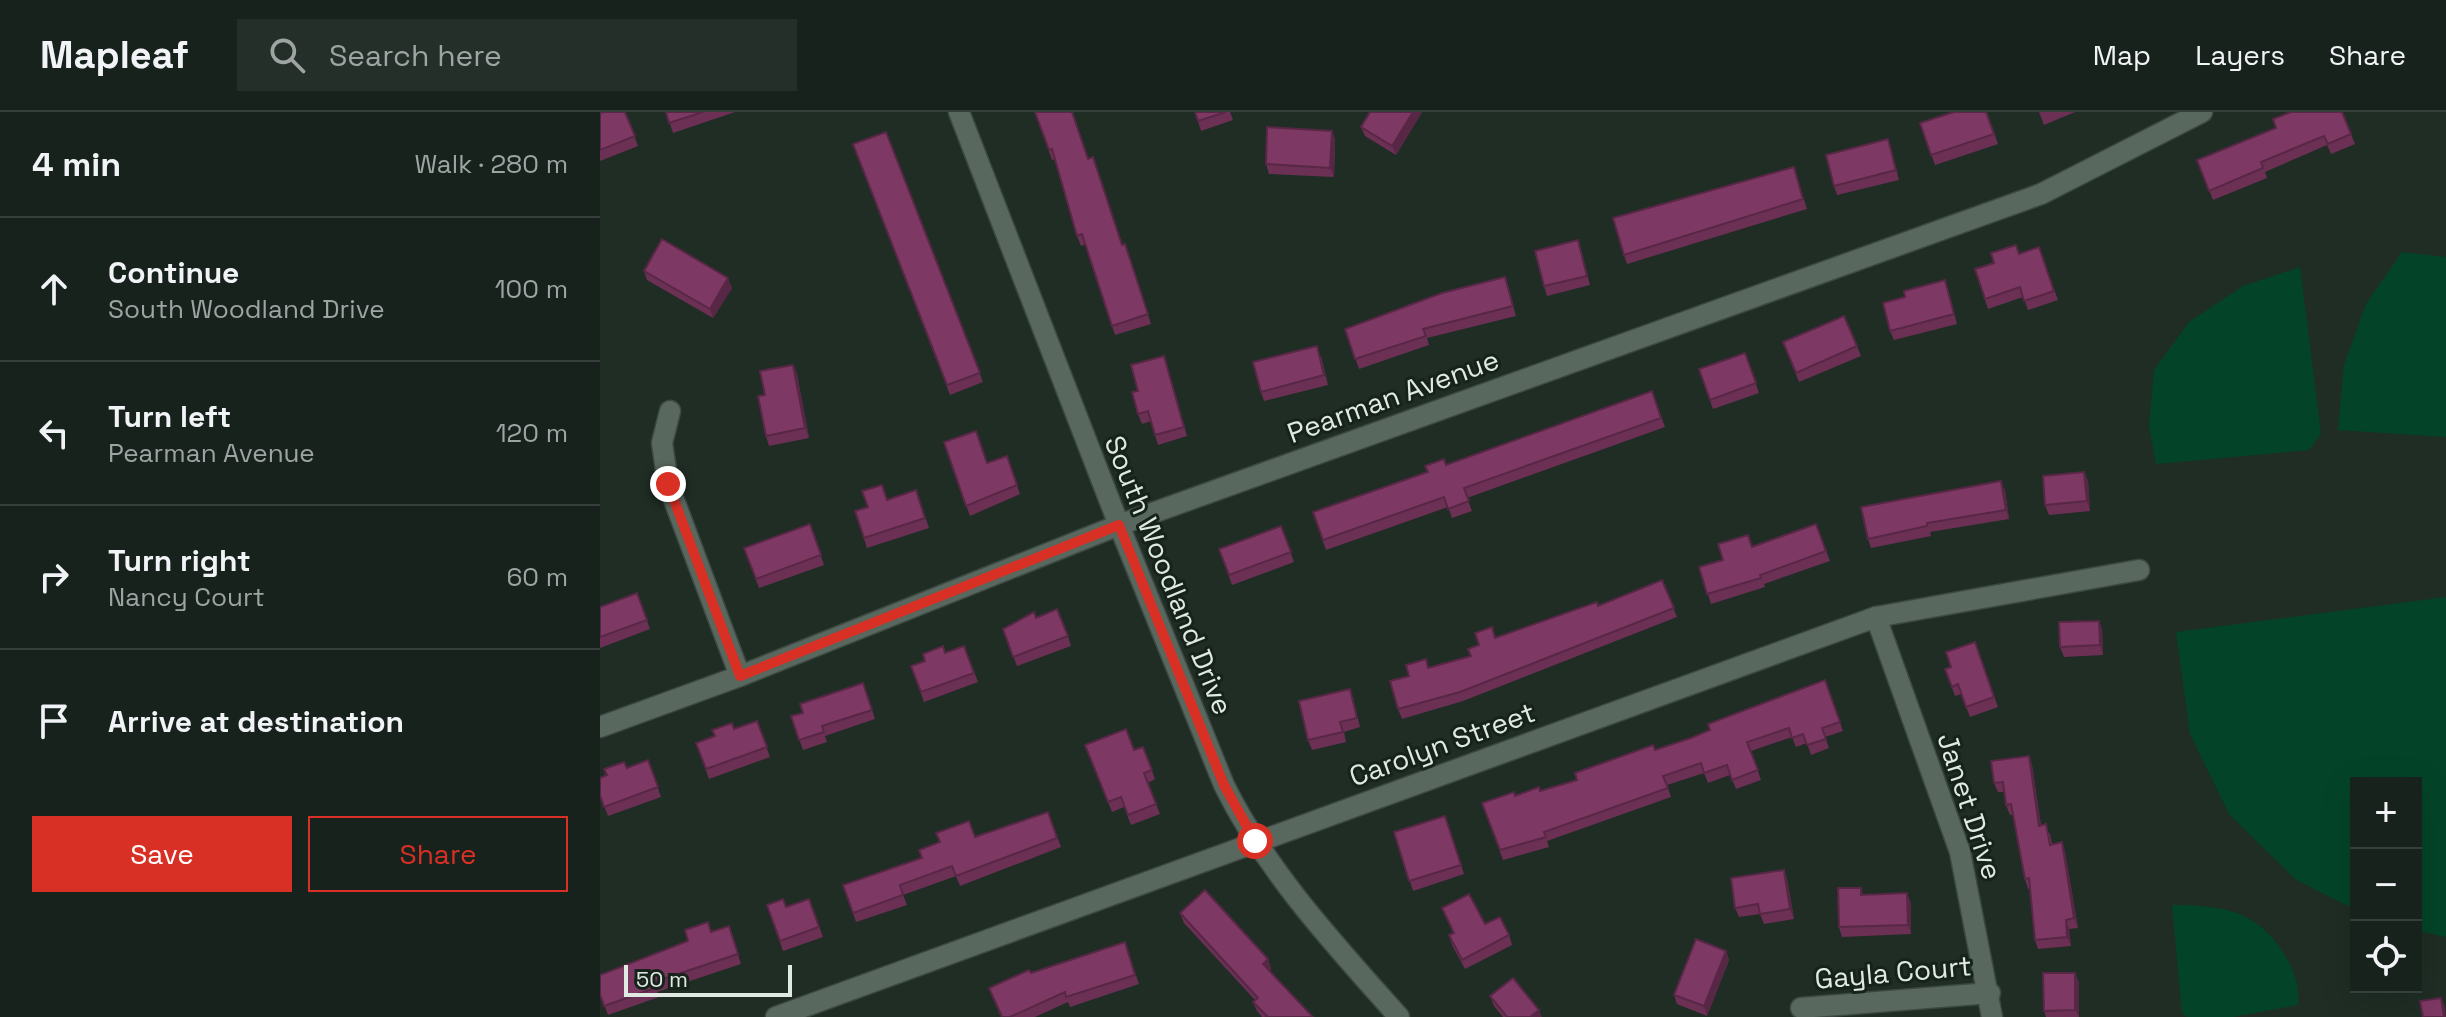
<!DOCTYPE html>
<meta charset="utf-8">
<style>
:root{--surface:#17221c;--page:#242f29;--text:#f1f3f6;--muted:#9ea4a3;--line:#363f3b;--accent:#d93025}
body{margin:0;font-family:"Space Grotesk",sans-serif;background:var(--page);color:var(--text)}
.controls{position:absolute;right:24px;bottom:24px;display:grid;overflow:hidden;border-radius:0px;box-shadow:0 8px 32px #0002}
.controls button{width:72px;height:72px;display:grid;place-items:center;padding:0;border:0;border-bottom:2px solid var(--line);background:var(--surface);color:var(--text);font:40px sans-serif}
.scale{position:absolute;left:24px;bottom:20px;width:168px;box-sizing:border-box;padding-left:8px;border:4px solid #e0e9e3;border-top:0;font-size:22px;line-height:28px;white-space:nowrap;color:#e0e9e3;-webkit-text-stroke:6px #16231b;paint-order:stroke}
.stop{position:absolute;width:24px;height:24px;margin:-18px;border:6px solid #d93025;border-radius:50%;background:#fff}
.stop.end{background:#d93025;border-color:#fff;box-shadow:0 2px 8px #0008}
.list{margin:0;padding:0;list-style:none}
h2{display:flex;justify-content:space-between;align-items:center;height:104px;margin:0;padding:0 32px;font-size:34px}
h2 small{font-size:26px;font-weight:400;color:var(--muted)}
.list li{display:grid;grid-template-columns:52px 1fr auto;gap:24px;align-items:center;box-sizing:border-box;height:144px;padding:0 32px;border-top:2px solid var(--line)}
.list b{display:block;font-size:30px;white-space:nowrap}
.list p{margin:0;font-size:26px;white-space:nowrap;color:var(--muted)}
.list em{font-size:26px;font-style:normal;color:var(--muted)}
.actions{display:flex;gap:16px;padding:24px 32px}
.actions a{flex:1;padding:18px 0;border:2px solid var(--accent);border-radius:0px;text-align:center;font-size:28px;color:var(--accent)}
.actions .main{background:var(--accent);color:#fff}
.icon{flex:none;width:44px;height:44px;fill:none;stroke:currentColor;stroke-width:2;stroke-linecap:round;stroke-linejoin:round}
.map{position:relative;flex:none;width:1846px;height:905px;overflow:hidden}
header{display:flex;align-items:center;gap:48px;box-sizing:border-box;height:112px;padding:0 40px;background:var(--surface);border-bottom:2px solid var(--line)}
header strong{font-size:38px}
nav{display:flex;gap:44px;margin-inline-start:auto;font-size:28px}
.search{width:560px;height:72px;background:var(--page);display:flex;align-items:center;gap:20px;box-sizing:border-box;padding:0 28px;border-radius:0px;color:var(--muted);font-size:30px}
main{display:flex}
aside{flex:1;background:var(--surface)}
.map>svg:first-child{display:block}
.green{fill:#034428}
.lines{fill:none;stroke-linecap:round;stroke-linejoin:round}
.minor-casing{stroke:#3c4841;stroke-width:23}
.minor{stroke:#59685e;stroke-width:20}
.wall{fill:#6c3055}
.shaded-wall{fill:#582745}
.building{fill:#7d3863;stroke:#582745;stroke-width:2}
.route{stroke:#d93025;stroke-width:10}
.labels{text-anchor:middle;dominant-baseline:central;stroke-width:6;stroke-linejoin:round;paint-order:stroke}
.street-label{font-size:28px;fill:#e0e9e3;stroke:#16231b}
</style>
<header>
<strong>Mapleaf</strong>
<div class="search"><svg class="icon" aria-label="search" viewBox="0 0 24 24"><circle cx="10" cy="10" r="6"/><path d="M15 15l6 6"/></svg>Search here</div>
<nav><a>Map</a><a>Layers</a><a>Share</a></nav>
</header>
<main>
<aside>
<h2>4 min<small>Walk · 280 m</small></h2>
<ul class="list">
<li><svg class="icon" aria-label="ahead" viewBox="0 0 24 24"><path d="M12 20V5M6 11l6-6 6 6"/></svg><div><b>Continue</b><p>South Woodland Drive</p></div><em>100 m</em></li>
<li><svg class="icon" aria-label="left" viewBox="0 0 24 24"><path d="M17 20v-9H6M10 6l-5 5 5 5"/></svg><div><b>Turn left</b><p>Pearman Avenue</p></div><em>120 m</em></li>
<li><svg class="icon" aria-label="right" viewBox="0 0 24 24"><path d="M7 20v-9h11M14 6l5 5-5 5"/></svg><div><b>Turn right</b><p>Nancy Court</p></div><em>60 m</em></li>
<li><svg class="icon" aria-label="arrive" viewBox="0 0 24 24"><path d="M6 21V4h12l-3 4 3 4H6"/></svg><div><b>Arrive at destination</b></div></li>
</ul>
<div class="actions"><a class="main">Save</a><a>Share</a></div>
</aside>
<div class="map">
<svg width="1846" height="905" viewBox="0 0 1846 905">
<rect width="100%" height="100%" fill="#1f2d25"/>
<g class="green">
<path d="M 1802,140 L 1846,145 L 1846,325 L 1738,318 L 1744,253 L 1766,192 Z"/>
<path d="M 1700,155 L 1721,322 L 1709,338 L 1556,352 L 1549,313 L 1554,258 L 1589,210 L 1643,174 Z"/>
<path d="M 1846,485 L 1846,825 L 1816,818 L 1816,671 L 1756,671 L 1756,798 L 1695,767 L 1629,702 L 1590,622 L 1576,520 Z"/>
<path d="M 1572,793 C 1595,793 1624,794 1646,805 C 1675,820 1702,860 1698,893 L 1633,905 L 1587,905 L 1582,901 Z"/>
</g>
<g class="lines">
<g class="minor-casing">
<g id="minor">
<path d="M 359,0 L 519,413 L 624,673 C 667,760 735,833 799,905"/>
<path d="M 70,299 L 62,331 L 68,372 L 140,564"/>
<path d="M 1276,505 L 1360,740 L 1392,905"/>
<path d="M 0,615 L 140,564 L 519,413 L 1441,82 L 1602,0"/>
<path d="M 1201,896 L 1390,881"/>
<path d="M 176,905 L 1276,505 L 1539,458"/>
</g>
</g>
<use href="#minor" class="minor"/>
</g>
<g class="wall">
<path d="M 25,0 L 38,34 L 0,49 L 0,1 Z"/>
<path d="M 66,0 L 135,0 L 73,21 Z"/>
<path d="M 435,0 L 489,47 L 522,133 L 525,132 L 551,212 L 515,223 L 486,132 L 481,134 L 477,124 L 455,47 L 452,48 Z"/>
<path d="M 595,0 L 630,0 L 633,8 L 601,19 Z"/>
<path d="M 770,0 L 822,0 L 796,43 L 765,24 L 761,15 Z"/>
<path d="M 1387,0 L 1398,32 L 1335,53 L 1320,11 Z"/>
<path d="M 1439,0 L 1475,0 L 1444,13 Z"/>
<path d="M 1676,16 L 1751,22 L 1755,32 L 1731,42 L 1727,33 L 1665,60 L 1667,66 L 1613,88 L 1597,48 Z"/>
<path d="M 732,19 L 735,28 L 734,65 L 669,62 L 666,52 Z"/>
<path d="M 286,20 L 383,270 L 350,283 L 253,32 Z"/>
<path d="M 1291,37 L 1299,68 L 1237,83 L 1234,74 Z"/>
<path d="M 1194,55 L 1207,97 L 1027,152 L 1024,143 Z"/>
<path d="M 978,128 L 990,173 L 947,184 L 944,174 Z"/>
<path d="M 1439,135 L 1458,188 L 1428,198 L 1423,185 L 1388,197 L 1375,157 Z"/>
<path d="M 44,159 L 132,176 L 113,206 L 47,168 Z"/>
<path d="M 905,165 L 916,204 L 827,226 L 829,233 L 759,257 L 745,217 Z"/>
<path d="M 1345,168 L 1357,212 L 1294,228 L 1290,219 L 1305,185 Z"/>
<path d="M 1257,234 L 1261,244 L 1199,270 L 1187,240 Z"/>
<path d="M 1145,241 L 1159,281 L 1113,297 L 1099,257 Z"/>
<path d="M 721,244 L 728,273 L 664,289 L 661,280 Z"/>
<path d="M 193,253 L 197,262 L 209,326 L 169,334 L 166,324 L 165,283 Z"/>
<path d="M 567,254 L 587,324 L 558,333 L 551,309 L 542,312 L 538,302 L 538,279 Z"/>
<path d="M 1052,279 L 1065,315 L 867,386 L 872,399 L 852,406 L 848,395 L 726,438 L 713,400 Z"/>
<path d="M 344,330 L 387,351 L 407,344 L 420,382 L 370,404 Z"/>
<path d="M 1484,360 L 1488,369 L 1490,399 L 1449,403 L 1445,393 Z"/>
<path d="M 316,378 L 329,416 L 267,436 L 255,399 Z"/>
<path d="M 1405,378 L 1409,407 L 1330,420 L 1331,424 L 1271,436 L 1268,427 Z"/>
<path d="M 210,412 L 224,453 L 159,476 L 144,436 Z"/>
<path d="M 1216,412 L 1230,449 L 1164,472 L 1165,475 L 1111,492 L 1099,455 L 1123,448 L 1152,434 Z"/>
<path d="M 681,414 L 694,450 L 632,473 L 619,437 Z"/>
<path d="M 1062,468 L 1077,505 L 863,589 L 802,607 L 798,597 L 809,564 L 826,547 L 829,556 L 871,544 L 896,526 L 998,494 Z"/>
<path d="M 37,481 L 50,517 L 0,536 L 0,495 Z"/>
<path d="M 436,506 L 468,524 L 471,534 L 417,554 L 403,517 Z"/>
<path d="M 1499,509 L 1502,518 L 1503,543 L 1464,545 L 1460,535 Z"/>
<path d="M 1375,530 L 1398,595 L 1370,605 L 1361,582 L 1355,584 L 1345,557 L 1351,555 Z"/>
<path d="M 364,534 L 378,570 L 324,590 L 311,554 Z"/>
<path d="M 1225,568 L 1243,619 L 1225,625 L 1229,636 L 1211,643 L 1207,631 L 1196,635 L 1192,625 L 1151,639 L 1161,668 L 1136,677 L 1130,663 L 1108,671 L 1104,661 L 1067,673 L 1071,685 L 947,729 L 949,735 L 903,748 L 882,691 L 940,679 L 977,668 L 1091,626 Z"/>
<path d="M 263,571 L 275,607 L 225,624 L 227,630 L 203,638 L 191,604 L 203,601 Z"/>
<path d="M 753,586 L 760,615 L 744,620 L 746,630 L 712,638 L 708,628 Z"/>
<path d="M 157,609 L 170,645 L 109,667 L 96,631 Z"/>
<path d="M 485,633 L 534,638 L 543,635 L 555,667 L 548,671 L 560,702 L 531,713 L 524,695 L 512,700 Z"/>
<path d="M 1429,644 L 1432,653 L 1441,713 L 1450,722 L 1452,732 L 1462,730 L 1465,740 L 1478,816 L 1469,817 L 1471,834 L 1438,837 L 1435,828 L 1430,776 L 1428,777 L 1425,767 L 1413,702 L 1410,703 L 1406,693 L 1404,680 L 1398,680 L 1394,671 Z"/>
<path d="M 48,648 L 61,685 L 8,704 L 0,683 L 27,656 Z"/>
<path d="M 448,700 L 461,735 L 360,774 L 356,764 L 303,783 L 307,793 L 256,810 L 243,773 Z"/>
<path d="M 845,704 L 864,762 L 813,779 L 794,720 Z"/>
<path d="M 1184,758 L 1187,767 L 1194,807 L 1164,812 L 1160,802 L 1139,805 L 1135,796 Z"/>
<path d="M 1261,776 L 1263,783 L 1311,791 L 1311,822 L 1242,825 L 1239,815 Z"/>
<path d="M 209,787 L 223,825 L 183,839 L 167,793 L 186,795 Z"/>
<path d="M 842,796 L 885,812 L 909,823 L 912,833 L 865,857 L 852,833 L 849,823 L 853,821 Z"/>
<path d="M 580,801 L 668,847 L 671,857 L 669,859 L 713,905 L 662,905 L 657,899 L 653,890 L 655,888 L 584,811 Z"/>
<path d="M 129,814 L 141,852 L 57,880 L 59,885 L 8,903 L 0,882 L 111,820 Z"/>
<path d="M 525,830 L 539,872 L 470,895 L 468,890 L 435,905 L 401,905 L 389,876 L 431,861 Z"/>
<path d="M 1126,839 L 1129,848 L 1107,904 L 1077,892 L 1074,883 Z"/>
<path d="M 1479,870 L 1479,905 L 1446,905 L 1444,899 Z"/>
<path d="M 890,884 L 942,905 L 903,905 L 894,894 Z"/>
</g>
<g class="shaded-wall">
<path d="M 813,0 L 822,0 L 796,43 L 792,34 Z"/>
<path d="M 732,19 L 735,28 L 734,65 L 730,56 Z"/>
<path d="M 128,166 L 132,176 L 113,206 L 110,197 Z"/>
<path d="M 193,253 L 197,262 L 209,326 L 205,316 Z"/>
<path d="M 1484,360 L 1488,369 L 1490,399 L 1487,389 Z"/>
<path d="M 1401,369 L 1405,378 L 1409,407 L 1406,398 Z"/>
<path d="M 1499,509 L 1502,518 L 1503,543 L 1500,533 Z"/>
<path d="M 1429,644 L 1432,653 L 1442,723 L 1439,714 Z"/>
<path d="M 1462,730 L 1465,740 L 1478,816 L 1474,806 Z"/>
<path d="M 1184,758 L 1187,767 L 1194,807 L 1190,797 Z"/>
<path d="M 1307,781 L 1311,791 L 1311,822 L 1308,813 Z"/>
<path d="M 1466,808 L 1469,817 L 1471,834 L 1467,825 Z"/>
<path d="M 1126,839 L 1129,848 L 1107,904 L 1104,894 Z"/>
<path d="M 668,847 L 671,857 L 666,861 L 663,852 Z"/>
<path d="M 1475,861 L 1479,870 L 1479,905 L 1475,898 Z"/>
<path d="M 1841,886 L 1845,895 L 1846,905 L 1844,905 Z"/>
<path d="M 939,898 L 942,905 L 930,905 Z"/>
</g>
<g class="building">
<path d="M 3,0 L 25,0 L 35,24 L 0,38 L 0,1 Z"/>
<path d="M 66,0 L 103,0 L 69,11 Z"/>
<path d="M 435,0 L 472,0 L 488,47 L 493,45 L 522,133 L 525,132 L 548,202 L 512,214 L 482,122 L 477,124 L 452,37 L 449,38 Z"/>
<path d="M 595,0 L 626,0 L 598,9 Z"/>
<path d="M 770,0 L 813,0 L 792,34 L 761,15 Z"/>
<path d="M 1354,0 L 1386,0 L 1394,22 L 1331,43 L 1320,11 Z"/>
<path d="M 1691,0 L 1742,0 L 1751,22 L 1728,32 L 1724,24 L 1661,50 L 1663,56 L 1609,79 L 1597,48 L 1676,16 L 1673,7 Z"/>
<path d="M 667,15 L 732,19 L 730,56 L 666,52 Z"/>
<path d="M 286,20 L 380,261 L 347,273 L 253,32 Z"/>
<path d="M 1288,27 L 1296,58 L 1234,74 L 1226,43 Z"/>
<path d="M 1194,55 L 1203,87 L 1024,143 L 1013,106 Z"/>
<path d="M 62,127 L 128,166 L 110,197 L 44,159 Z"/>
<path d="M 978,128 L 987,164 L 944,174 L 935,139 Z"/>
<path d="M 1416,133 L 1419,142 L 1439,135 L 1454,179 L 1424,189 L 1420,175 L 1385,187 L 1375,157 L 1394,151 L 1391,141 Z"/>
<path d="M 905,165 L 913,194 L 823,217 L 826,224 L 755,247 L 745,217 L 842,181 Z"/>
<path d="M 1345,168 L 1354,202 L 1290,219 L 1283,191 L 1305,185 L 1304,179 Z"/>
<path d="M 1244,204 L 1257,234 L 1196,261 L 1183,230 Z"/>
<path d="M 717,234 L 724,263 L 661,280 L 653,250 Z"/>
<path d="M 1145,241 L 1156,271 L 1110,288 L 1099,257 Z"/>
<path d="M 564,244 L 584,315 L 555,323 L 548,299 L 538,302 L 532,280 L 538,279 L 531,253 Z"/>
<path d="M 193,253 L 205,316 L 166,324 L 158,284 L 165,283 L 160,259 Z"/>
<path d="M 1052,279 L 1061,306 L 864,376 L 869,389 L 848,397 L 844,385 L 723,428 L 713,400 L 828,360 L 825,354 L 844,347 L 846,353 Z"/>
<path d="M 376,319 L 387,351 L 407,344 L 417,373 L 366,394 L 344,330 Z"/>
<path d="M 1484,360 L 1487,389 L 1445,393 L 1443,364 Z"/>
<path d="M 1401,369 L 1406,398 L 1327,411 L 1327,414 L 1268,427 L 1261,395 Z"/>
<path d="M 282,373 L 287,388 L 316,378 L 325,406 L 264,426 L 255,399 L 268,395 L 262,379 Z"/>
<path d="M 210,412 L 221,443 L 156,467 L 144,436 Z"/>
<path d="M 1216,412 L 1226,439 L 1160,463 L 1161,466 L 1107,482 L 1099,455 L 1123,448 L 1118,432 L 1148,423 L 1152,435 Z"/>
<path d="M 681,414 L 691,440 L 629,463 L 619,437 Z"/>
<path d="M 1062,468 L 1074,496 L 860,580 L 798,597 L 790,569 L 809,564 L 806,553 L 826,547 L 828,556 L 871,544 L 868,537 L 879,533 L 875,521 L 892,515 L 895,526 L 997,490 L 998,494 Z"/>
<path d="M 37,481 L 47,508 L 0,525 L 0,495 Z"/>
<path d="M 457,497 L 468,524 L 413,545 L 403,517 L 434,500 L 436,506 Z"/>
<path d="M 1499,509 L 1500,533 L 1460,535 L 1459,510 Z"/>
<path d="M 1375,530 L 1394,585 L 1366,595 L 1358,572 L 1352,575 L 1345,557 L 1351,555 L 1346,540 Z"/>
<path d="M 343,534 L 345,541 L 364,534 L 374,561 L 321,580 L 311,554 L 325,549 L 323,542 Z"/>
<path d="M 1225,568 L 1240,610 L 1222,616 L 1226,627 L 1207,633 L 1203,622 L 1192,626 L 1189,616 L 1147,630 L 1158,658 L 1132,668 L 1127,653 L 1104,661 L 1101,651 L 1063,664 L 1068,676 L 944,720 L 946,725 L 900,738 L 882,691 L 914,680 L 915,684 L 939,675 L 940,679 L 977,668 L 975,661 L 1053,633 L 1055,638 L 1091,626 L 1110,618 L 1108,612 Z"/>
<path d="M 263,571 L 272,598 L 222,614 L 224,620 L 199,628 L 191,604 L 203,601 L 200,592 Z"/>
<path d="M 750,577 L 757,606 L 740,610 L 743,620 L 708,628 L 699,589 Z"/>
<path d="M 157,609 L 167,635 L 106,657 L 96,631 L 115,624 L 112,618 L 132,611 L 134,617 Z"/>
<path d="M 526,617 L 534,638 L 543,635 L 552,658 L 544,661 L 556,692 L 528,703 L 521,685 L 508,690 L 485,633 Z"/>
<path d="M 1429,644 L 1439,714 L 1446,712 L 1450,733 L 1462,730 L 1474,806 L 1466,808 L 1467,825 L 1435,828 L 1429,766 L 1425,767 L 1411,692 L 1406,693 L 1403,670 L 1394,671 L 1391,649 Z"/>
<path d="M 48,648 L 58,675 L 4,695 L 0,683 L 0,666 L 7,663 L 4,657 L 24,650 L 27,656 Z"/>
<path d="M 448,700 L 457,726 L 356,764 L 352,754 L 300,773 L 303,783 L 253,801 L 243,773 L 322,746 L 319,738 L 340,730 L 336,721 L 369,709 L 375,725 Z"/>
<path d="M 845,704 L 861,753 L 809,769 L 794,720 Z"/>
<path d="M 1184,758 L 1190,797 L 1160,802 L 1158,792 L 1135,796 L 1131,766 Z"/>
<path d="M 1238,776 L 1261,776 L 1261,783 L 1307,781 L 1308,813 L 1239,815 Z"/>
<path d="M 605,778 L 668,847 L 663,852 L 713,905 L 665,905 L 667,904 L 653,890 L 658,886 L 580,801 Z"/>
<path d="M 869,782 L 885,812 L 900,805 L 909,823 L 862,848 L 849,823 L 854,821 L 842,796 Z"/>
<path d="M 183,787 L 186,795 L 209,787 L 219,815 L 180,829 L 167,793 Z"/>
<path d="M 108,810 L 111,820 L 129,814 L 138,842 L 54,870 L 55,876 L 4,894 L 0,882 L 0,863 L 88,829 L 85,818 Z"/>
<path d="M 1096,827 L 1126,839 L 1104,894 L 1074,883 Z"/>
<path d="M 525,830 L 535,863 L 466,885 L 465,880 L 410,905 L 402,905 L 389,876 L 429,858 L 431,861 Z"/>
<path d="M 1443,861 L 1475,861 L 1475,898 L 1444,899 Z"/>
<path d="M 913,866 L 939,898 L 930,905 L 907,905 L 890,884 Z"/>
<path d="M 1841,886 L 1844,905 L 1823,905 L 1820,889 Z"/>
</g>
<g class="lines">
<path class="route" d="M 68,372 L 140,564 L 519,413 L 624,673 L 655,729"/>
</g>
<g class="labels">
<g class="street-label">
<text transform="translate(793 284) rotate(-20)">Pearman Avenue</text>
<text transform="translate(569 463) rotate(68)">South Woodland Drive</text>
<text transform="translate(842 632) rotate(-20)">Carolyn Street</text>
<text transform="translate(1370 694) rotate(72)">Janet Drive</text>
<text transform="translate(1293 860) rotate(-5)">Gayla Court</text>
</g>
</g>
</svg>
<div class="controls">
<button>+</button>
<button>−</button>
<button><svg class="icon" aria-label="locate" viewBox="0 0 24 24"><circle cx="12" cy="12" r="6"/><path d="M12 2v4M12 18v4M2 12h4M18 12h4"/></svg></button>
</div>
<div class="scale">50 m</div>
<div class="stop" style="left:655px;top:729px"></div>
<div class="stop end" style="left:68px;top:372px"></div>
</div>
</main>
